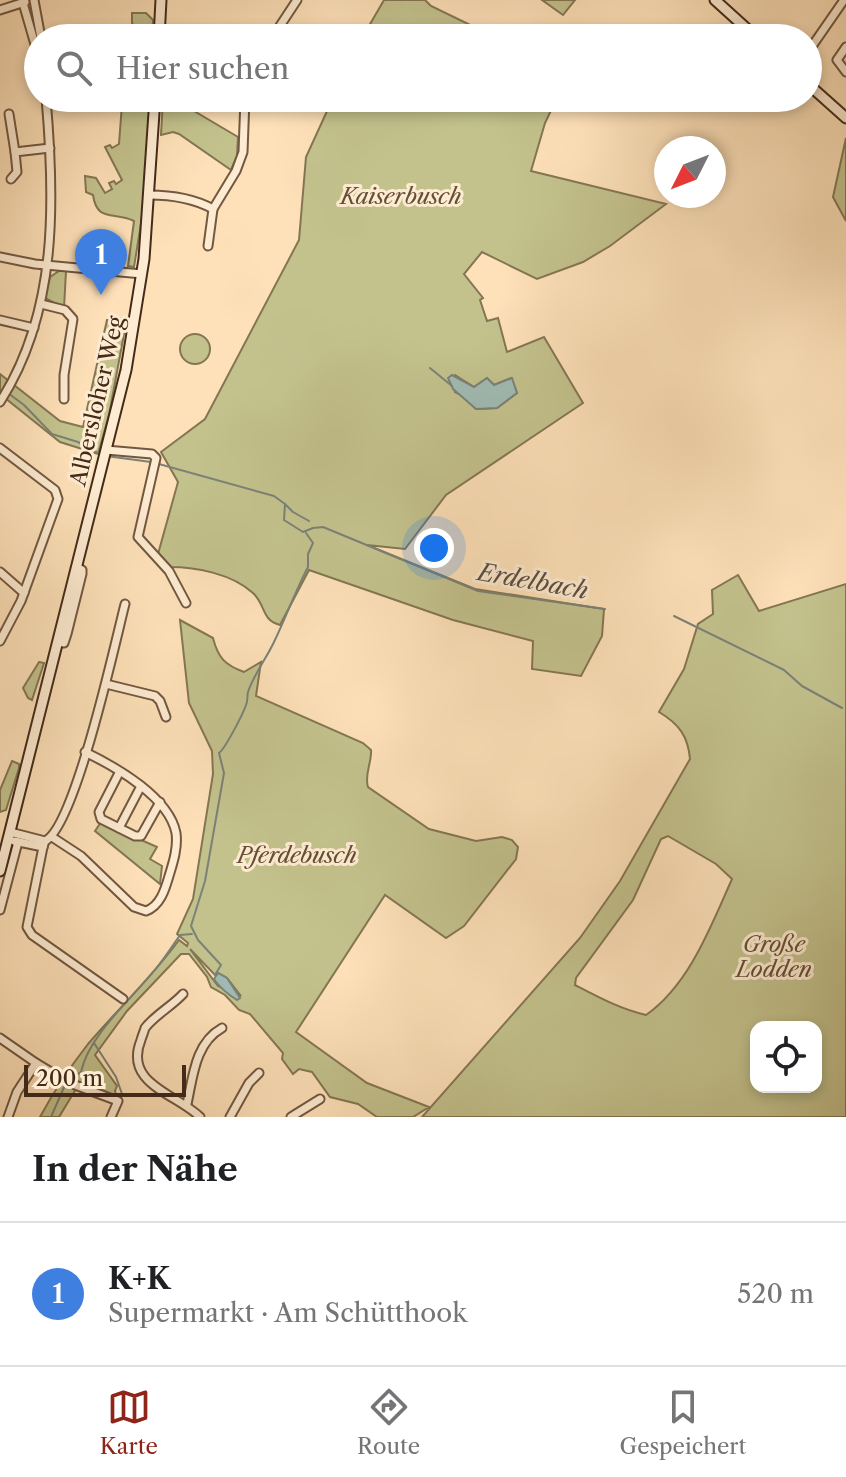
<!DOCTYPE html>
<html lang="de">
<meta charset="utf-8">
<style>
:root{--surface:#fff;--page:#f6f6f6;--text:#202124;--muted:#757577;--line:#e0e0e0;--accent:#8f2418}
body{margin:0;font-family:"Libre Caslon Text",serif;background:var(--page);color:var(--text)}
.controls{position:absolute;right:24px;bottom:24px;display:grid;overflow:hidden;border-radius:16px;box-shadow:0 4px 12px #0003}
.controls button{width:72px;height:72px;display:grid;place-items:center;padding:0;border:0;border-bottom:2px solid var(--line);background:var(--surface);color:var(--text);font:40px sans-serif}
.compass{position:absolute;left:654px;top:136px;width:72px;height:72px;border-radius:50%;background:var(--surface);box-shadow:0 4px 12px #0003;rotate:228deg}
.scale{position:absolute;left:24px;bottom:20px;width:162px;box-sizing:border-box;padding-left:8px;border:4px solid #442a19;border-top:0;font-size:22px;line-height:28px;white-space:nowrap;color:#442a19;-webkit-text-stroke:6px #feecd2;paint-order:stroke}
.you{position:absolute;left:434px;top:548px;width:28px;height:28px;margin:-20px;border:6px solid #fff;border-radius:50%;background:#1a73e8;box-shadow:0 0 0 12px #1a73e833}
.badge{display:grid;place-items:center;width:52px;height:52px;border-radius:50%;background:var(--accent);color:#fff;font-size:26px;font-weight:700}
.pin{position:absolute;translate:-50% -66px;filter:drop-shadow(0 2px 4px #0008)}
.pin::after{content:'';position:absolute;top:42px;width:28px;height:24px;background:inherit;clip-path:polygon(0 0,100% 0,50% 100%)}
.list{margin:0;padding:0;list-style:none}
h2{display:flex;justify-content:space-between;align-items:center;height:104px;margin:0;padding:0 32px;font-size:34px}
h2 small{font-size:26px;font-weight:400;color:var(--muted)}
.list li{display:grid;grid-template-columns:52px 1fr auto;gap:24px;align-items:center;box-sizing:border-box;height:144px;padding:0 32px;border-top:2px solid var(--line)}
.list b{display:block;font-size:30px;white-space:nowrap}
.list p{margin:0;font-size:26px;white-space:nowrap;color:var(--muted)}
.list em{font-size:26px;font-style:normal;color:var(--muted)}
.icon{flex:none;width:44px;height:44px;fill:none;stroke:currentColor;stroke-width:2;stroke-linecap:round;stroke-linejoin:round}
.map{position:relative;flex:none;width:846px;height:1117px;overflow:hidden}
.search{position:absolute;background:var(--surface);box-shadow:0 4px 12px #0003;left:24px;right:24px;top:24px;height:88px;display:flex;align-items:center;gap:20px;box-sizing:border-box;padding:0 28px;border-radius:44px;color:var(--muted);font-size:30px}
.sheet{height:248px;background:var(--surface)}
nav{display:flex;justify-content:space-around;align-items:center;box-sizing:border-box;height:112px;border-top:2px solid var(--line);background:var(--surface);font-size:22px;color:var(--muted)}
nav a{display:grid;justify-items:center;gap:4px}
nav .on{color:var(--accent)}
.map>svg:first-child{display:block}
.green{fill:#c3c28d;stroke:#847653;stroke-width:2;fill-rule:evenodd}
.water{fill:#a0bcb5;stroke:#7b8277;stroke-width:2}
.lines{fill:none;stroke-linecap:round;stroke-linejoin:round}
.stream{stroke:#7b8277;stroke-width:2}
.street-casing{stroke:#725841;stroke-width:11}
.secondary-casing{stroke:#442a19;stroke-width:13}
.street{stroke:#feecd2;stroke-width:7}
.secondary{stroke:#feecd2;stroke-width:9}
.labels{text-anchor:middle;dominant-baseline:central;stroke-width:6;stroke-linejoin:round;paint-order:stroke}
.park-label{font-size:22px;font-style:italic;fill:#645036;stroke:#feecd2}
.street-label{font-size:22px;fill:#442a19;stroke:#feecd2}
.water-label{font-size:24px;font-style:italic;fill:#5b4e40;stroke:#feecd2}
</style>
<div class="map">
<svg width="846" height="1117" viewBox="0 0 846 1117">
<rect width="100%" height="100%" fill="#fee1b9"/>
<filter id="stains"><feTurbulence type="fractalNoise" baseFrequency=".0025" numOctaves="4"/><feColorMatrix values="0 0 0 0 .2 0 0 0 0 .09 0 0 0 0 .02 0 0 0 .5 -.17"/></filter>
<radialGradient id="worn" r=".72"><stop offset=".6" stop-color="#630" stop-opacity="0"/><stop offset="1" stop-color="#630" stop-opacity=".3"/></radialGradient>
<g class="green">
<path d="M 384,0 L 425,0 L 431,6 L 497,38 L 362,38 Z"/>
<path d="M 542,0 L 575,0 L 563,15 Z"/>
<path d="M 132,13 L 146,13 L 153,20 L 152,38 L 140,38 L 132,23 Z"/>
<path d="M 120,98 L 150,98 L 144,205 L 134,267 L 128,266 L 134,221 C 114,211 97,223 93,195 L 86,192 L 85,176 L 96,178 L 105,193 L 112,189 L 109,183 L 114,181 L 116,184 L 122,180 L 105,147 L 110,145 L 112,148 L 119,144 L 122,104 Z"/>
<path d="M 163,98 L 172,98 L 238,137 L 237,156 L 231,170 L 179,134 L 173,132 L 161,135 Z"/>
<path d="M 333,98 L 557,98 L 545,123 L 531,171 L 666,204 L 610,246 L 583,262 L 537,279 L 482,252 L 464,274 L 483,298 L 480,300 L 487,321 L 498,318 L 507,352 L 544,337 L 583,403 L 446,495 L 405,549 L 367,545 L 475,589 L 604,609 L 602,636 L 581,676 L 532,669 L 533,641 L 453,620 L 309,570 L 280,625 C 261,620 266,605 253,593 C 232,574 197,567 169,567 L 158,554 L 178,482 L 161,452 L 205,419 L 299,240 L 306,157 ZM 455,375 L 474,387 L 487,378 L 494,385 L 511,378 L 517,393 L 497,408 L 476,409 L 465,397 L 455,392 L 451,381 Z"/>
<path d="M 846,138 L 846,221 L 833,197 Z"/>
<path d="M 59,271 L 66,271 L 64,308 L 45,298 L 50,277 Z"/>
<path d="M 127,318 L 109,415 L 98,454 L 60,442 L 0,394 L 0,374 L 60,421 L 83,427 L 107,320 Z"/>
<circle cx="195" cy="349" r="15"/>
<path d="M 738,575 L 759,611 L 846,584 L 846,1117 L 422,1117 L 580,938 L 620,881 L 690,759 C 688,736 679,724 659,712 L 684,669 L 698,624 L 713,614 L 712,590 ZM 668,836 L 716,864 L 732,879 C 711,926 689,985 646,1015 C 620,1009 598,997 575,985 L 576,978 L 633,900 L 661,839 ZM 756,1027 L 816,1027 L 816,1087 L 756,1087 Z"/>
<path d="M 180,620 L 213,638 C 218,658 225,665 244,672 L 261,662 L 256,696 L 363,743 L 371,750 C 372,762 364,775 368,787 L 429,829 L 476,841 L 502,837 L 512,840 L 518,847 L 516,859 L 464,926 L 446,938 L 385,895 L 296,1032 L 367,1083 L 429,1107 L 413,1117 L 377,1117 L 358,1104 L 330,1097 L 312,1072 L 299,1069 L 293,1074 L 282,1059 L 283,1053 L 250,1014 L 239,1010 L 225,995 L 211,987 L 207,977 L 189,954 L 181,954 L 127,1011 L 95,1055 L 117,1086 L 115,1091 L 117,1098 L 83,1083 L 79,1084 L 59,1117 L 40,1117 C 54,1091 70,1067 88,1044 C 118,1009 152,977 179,940 L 187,946 L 188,943 L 177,934 L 193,899 L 213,774 L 212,751 L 189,703 ZM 190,949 L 215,975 L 218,973 L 227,978 L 241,996 L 218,986 Z"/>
<path d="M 39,662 L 44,663 L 32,700 L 28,698 L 23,688 Z"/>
<path d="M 12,761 L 19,764 L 19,768 L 6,810 L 0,812 L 0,790 Z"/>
<path d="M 101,822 L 157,847 L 150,859 L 162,866 L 160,884 L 95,831 Z"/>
</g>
<g class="water">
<path d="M 452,375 L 474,387 L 487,378 L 494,385 L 512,378 L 517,393 L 497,408 L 476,409 L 453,389 L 448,378 Z"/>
<path d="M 218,973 L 227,978 L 240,998 L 237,1000 C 230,996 218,986 214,979 Z"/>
</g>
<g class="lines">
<g class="stream">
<path d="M 430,368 L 452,386"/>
<path d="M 8,393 L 24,405 L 52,434 L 78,442 L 100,454"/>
<path d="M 106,456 L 151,462"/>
<path d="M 159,464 L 274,496 L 285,504 L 284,520 L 303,532 L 313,528 L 323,527 L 478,591 L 605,609"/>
<path d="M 285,504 L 293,512 L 309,521"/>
<path d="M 674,616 L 784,670 L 802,686 L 842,708"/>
<path d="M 215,975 L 221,965 L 198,940 L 191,926 L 205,881 L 224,773 L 219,753 C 225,749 243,714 246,705 C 248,701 247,696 248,692 C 254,674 266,659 274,642 C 286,617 295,592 308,567 L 308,554 L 313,543 L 306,533"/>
<path d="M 94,1043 L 116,1077 L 122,1094"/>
<path d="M 71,1078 L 81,1072 C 89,1034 134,997 158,966 C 166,956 173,945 180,935 L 192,934"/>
<path d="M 51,1117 L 65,1085"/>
</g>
<g class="street-casing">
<g id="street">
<path d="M 34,0 L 41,38"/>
<path d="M 23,3 L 38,55"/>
<path d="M 0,10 L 25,2"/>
<path d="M 272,38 L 297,0"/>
<path d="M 846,47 L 837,60 L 846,72"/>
<path d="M 808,52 L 844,0"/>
<path d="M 9,114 L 15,152"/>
<path d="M 11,179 L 17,172 L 15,152 L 50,148"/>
<path d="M 149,195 C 172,195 193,198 213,209 L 208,246"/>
<path d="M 213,209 L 236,171 L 243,152 L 245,98"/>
<path d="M 0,257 L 35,264 L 142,274"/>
<path d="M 41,304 L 65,310 L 73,319 L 64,375 L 64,399"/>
<path d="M 0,320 L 34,328"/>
<path d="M 0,402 C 58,312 55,200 46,98"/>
<path d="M 0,448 L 55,490 L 58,499 L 21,601 L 0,641"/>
<path d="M 106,450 L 152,454 L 156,458 L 138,537 L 169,571 L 186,603"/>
<path d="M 0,572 L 24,593"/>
<path d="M 58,642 L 64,643 L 67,634 L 82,574 L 82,570 L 76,567"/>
<path d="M 106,684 L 155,696 L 160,701 L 166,717"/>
<path d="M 119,773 L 99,812 L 101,819 L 135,836 L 141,836 L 160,802"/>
<path d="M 119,828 L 141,786"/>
<path d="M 10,832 L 45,841"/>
<path d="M 52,837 L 81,856 L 134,907 L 146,911 C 160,906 165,890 169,876 C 173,863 178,848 176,833 C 169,797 116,767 85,752"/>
<path d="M 14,841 L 43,847"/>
<path d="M 43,847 L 45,841 C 75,827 115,643 125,604"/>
<path d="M 43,847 L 27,927 L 32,935 L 123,999"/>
<path d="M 0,910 L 18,842"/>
<path d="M 183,994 C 172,1006 155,1015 145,1028 C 145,1029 141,1039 141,1040 C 123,1084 177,1094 200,1117"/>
<path d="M 0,1038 L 36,1063 L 17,1092 L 8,1117"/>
<path d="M 36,1063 L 61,1078"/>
<path d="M 75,1085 L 118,1101 L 111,1117"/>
<path d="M 187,1104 C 193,1077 195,1043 222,1028"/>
<path d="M 230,1117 L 249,1083 L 259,1073"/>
<path d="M 291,1117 L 320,1099"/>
</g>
</g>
<g class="secondary-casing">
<g id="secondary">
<path d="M 715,0 L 757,38"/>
<path d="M 159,38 L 161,0"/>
<path d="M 808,84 L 846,118"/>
<path d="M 0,871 L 126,370 L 144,259 L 155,98"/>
</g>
</g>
<use href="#street" class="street"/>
<use href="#secondary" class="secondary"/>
</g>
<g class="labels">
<g class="park-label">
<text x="401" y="196">Kaiserbusch</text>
<text x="297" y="855">Pferdebusch</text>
<text x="774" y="944">Große<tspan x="774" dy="25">Lodden</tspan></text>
</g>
<g class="street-label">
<text transform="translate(97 401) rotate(-77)">Albersloher Weg</text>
</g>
<g class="water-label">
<text transform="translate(533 581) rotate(10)">Erdelbach</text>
</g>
</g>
<rect width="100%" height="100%" filter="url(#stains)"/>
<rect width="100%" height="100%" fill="url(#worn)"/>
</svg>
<div class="controls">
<button><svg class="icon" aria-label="locate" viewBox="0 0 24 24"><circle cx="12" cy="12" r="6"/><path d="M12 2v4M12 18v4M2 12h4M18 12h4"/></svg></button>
</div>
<svg class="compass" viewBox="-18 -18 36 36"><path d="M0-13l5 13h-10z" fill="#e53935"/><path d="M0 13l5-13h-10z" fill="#757577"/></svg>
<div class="scale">200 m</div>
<div class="you"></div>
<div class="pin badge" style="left:101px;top:295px;background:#3f7fe0">1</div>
<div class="search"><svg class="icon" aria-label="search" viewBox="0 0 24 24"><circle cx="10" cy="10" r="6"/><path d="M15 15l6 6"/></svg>Hier suchen</div>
</div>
<section class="sheet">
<h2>In der Nähe<small></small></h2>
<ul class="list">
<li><span class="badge" style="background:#3f7fe0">1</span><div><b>K+K</b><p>Supermarkt · Am Schütthook</p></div><em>520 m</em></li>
</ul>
</section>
<nav>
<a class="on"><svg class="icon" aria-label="map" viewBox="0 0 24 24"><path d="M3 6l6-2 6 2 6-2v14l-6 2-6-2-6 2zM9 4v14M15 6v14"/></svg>Karte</a>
<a><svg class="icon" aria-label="directions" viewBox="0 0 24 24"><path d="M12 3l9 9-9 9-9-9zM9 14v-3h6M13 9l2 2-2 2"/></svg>Route</a>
<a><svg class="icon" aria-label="saved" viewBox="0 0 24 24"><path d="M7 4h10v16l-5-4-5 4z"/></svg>Gespeichert</a>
</nav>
